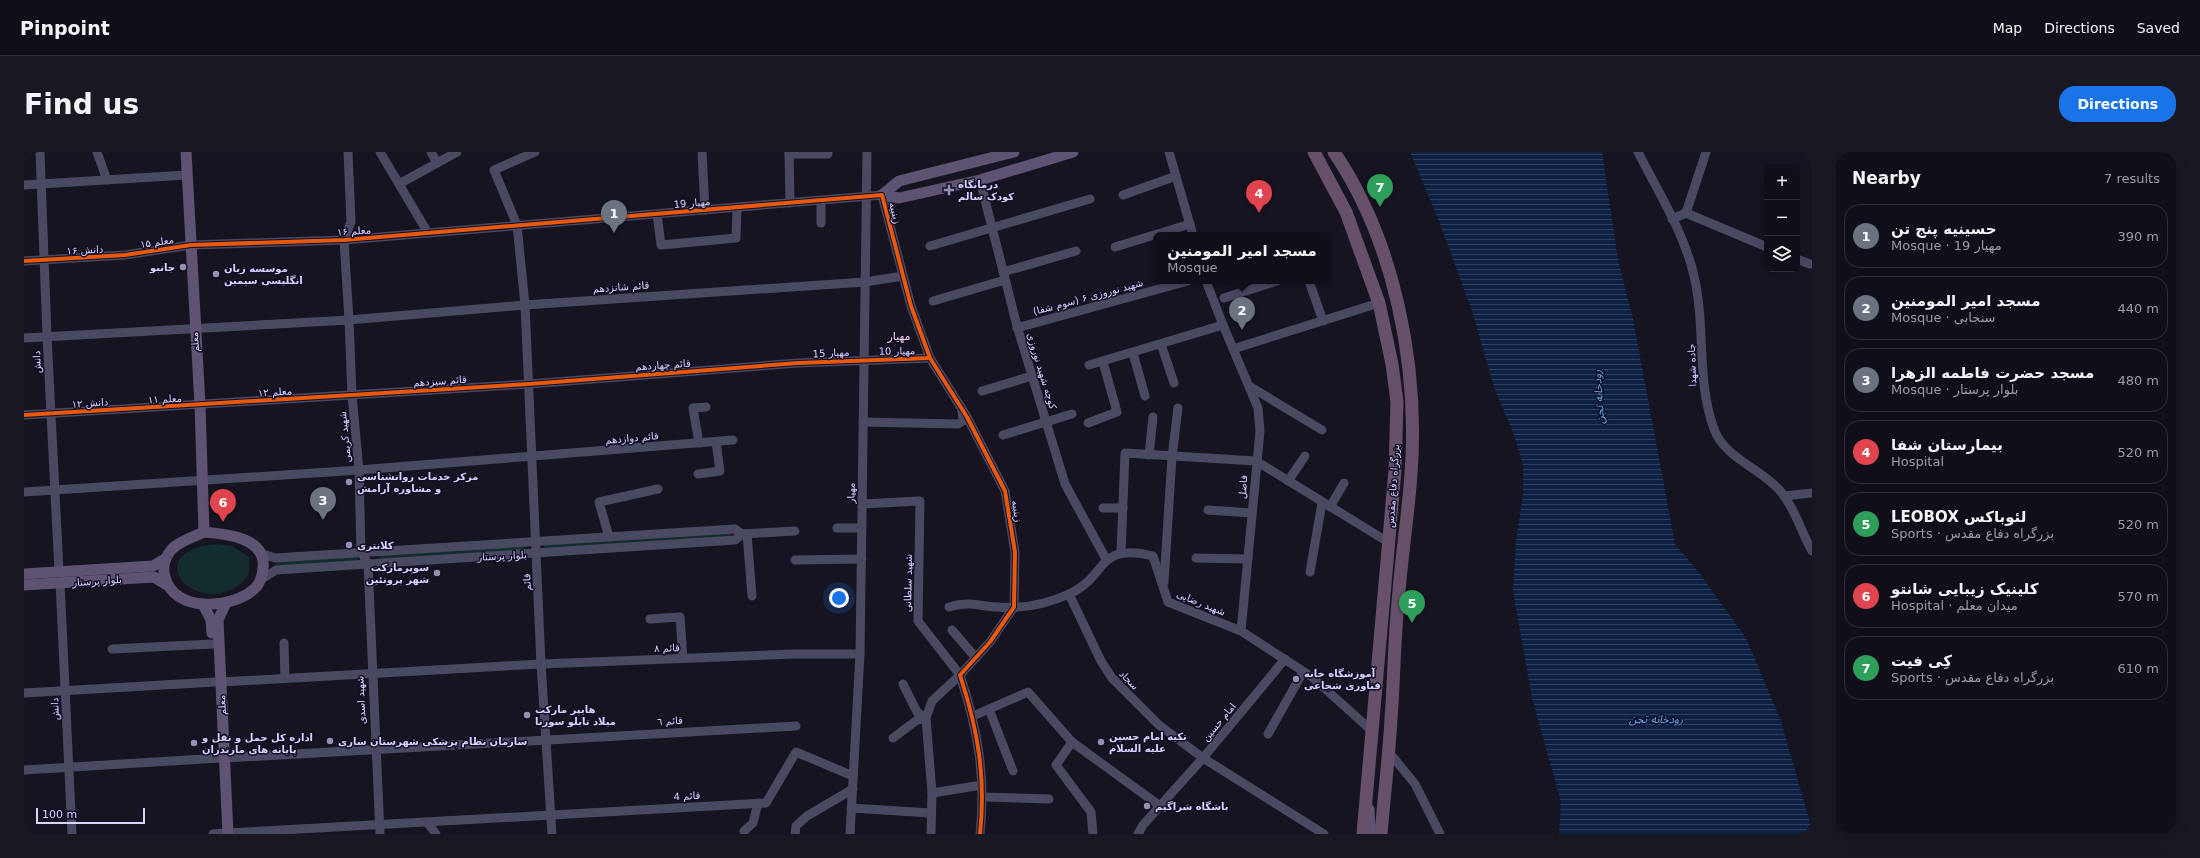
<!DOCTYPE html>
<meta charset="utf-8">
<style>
:root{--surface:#100f19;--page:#191822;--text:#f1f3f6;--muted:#9c9ca2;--line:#302f38;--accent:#1a73e8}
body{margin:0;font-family:"DejaVu Sans","Noto Sans Arabic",sans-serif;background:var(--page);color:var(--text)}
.controls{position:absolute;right:12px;top:12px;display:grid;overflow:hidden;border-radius:8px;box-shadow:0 4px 16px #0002}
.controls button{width:36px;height:36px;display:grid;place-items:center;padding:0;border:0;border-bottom:1px solid var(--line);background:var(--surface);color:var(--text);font:20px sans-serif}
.scale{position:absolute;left:12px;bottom:10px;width:109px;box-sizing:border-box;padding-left:4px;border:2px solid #d9d4ff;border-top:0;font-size:11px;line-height:14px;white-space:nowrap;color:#d9d4ff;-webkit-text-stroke:3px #130f26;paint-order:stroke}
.you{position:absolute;left:815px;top:446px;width:14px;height:14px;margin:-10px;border:3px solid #fff;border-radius:50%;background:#1a73e8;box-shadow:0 0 0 6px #1a73e833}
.badge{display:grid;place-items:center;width:26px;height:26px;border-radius:50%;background:var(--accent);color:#fff;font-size:13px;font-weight:700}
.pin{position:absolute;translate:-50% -33px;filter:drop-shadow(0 1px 2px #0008)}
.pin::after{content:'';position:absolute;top:21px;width:14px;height:12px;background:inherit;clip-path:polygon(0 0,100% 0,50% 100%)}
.popup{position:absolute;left:1129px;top:80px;width:178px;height:52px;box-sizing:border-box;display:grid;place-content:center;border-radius:8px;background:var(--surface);filter:drop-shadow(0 1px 3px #0005);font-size:13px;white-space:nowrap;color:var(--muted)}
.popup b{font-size:15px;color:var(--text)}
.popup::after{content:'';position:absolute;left:50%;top:100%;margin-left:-8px;border:8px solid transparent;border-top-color:var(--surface)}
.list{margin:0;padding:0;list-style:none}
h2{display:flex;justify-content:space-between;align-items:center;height:52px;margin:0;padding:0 16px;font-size:17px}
h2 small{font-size:13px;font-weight:400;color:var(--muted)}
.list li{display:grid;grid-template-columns:26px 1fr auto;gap:12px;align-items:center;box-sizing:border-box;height:64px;margin:0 8px 8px;padding:0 8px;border:1px solid var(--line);border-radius:16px}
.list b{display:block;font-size:15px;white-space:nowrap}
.list p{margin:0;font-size:13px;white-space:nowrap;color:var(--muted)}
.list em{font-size:13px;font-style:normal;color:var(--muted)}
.icon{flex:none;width:22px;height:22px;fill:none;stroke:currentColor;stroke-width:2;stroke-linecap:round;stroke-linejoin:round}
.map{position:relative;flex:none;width:1788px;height:682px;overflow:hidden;border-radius:16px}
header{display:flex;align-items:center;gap:24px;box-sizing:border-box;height:56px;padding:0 20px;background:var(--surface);border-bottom:1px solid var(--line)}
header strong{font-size:19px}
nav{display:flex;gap:22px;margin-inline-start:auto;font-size:14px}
.intro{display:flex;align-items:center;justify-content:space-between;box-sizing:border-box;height:96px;padding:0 24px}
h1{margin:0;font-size:28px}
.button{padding:10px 18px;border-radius:16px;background:var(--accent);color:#fff;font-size:14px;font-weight:700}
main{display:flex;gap:24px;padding:0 24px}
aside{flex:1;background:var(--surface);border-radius:16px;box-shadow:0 4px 16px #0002}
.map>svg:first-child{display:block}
.green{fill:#132c2d}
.water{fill:url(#water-rules)}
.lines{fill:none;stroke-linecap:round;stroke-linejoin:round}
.minor{stroke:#4a4962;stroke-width:9}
.major{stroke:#5e5373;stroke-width:11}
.highway{stroke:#67516a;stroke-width:13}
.cycleway-casing{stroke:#130f26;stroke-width:6}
.cycleway{stroke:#e8590c;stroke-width:4}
.poi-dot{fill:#9591b1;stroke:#130f26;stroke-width:1.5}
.labels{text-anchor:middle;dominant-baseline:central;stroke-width:3;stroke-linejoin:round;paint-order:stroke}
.poi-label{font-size:10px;font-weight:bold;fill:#d9d4ff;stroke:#130f26;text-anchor:start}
.street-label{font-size:10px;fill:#d9d4ff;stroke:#130f26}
.neighbourhood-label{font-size:11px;fill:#ffd6f0;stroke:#130f26}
.water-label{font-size:11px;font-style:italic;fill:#62b6ff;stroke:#130f26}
</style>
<header>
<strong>Pinpoint</strong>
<nav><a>Map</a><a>Directions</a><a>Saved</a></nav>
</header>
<div class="intro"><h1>Find us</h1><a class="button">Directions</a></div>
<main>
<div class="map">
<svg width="1788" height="682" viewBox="0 0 1788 682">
<defs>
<pattern id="water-rules" width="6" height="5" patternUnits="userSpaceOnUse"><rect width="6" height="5" fill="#0d2144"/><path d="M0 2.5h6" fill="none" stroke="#304060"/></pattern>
</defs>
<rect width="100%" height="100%" fill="#161421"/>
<g class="green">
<path d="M 706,381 L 707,385 L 520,397 L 520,392 Z"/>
<path d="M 193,392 L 208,394 L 225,405 C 227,418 225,426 214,434 C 166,464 116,398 193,392 Z"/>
<path d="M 501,394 L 502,400 L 356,408 L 354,403 Z"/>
<path d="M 334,405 L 334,409 L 252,415 L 251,409 Z"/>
</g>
<path class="water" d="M 1386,0 L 1578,0 L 1594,108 L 1609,167 L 1651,392 L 1676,422 L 1722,486 L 1756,566 L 1785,667 L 1788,682 L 1535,682 L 1537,650 L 1508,546 L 1489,439 L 1492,390 L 1499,343 L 1499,313 L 1490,283 L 1470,235 L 1449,162 L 1417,74 Z"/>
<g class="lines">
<g class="minor">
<path d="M 16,0 L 23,184 L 35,419"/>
<path d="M 73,0 L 83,28"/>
<path d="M 324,0 L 327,70 L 320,88 L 325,168 L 328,243 L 335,318 L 337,400 L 344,412 L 356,682"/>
<path d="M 356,0 L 404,81"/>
<path d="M 407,0 L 413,11"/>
<path d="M 511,0 L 470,18 L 493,73 L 501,153 L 517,512 L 528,682"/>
<path d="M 678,0 L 681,58"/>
<path d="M 765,0 L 766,51"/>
<path d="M 1145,0 L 1169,83"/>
<path d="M 1614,0 C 1634,40 1660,80 1670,124 C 1682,174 1672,228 1690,277 C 1701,307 1739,317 1757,340 C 1772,358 1777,380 1788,399"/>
<path d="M 765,2 L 804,2 L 804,0"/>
<path d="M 956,28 L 993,174 L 1041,332 L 1082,407"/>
<path d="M 375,32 L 433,0"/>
<path d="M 0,33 L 162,23"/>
<path d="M 1099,43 L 1152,24"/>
<path d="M 797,49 L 797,71"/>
<path d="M 1662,61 L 1743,95"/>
<path d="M 633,62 L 637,93 L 712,86 L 713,56"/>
<path d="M 1648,67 L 1662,61 L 1682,0"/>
<path d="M 906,94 L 1066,47"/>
<path d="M 1091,95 L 1166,72"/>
<path d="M 1773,107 L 1786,112"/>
<path d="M 0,109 L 101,103 L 167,93 L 320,88 L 858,43 L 887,154 L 906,206 L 943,265 L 981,339 L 991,400 L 990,455 L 966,490 L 936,523 C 954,578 962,625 956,682"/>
<path d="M 979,120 L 1052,99"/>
<path d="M 1182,129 L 1199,173 L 1234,256 L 1236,279 L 1217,479"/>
<path d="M 1285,129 L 1299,169"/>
<path d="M 1200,146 L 1253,129"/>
<path d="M 909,149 L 981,128"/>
<path d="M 993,176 L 1164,129"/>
<path d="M 0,186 L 325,168 L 501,153 L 841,130 L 879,124"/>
<path d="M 1137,192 L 1150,231"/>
<path d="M 1209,197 L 1355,151"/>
<path d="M 1109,201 L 1121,244"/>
<path d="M 1065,213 L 1199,173"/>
<path d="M 1225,234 L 1298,278"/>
<path d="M 958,239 L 1008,224"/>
<path d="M 0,263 L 505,232 L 774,211 L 906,206"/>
<path d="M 839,270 L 934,272 L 939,269 L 938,258"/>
<path d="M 1064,271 L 1093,260 L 1079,210"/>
<path d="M 979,283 L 1048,262"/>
<path d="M 675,291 L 669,256 L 682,255"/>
<path d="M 1125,303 L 1129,265"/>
<path d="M 674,322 L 696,319 L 692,290"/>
<path d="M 1264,329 L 1281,304"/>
<path d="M 0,340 L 335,318 L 709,288"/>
<path d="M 1760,344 L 1788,341"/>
<path d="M 838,352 L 896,349 L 894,469 L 936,523 L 908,549 L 902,566 L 908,641 L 907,682"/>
<path d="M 1306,355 L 1320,331"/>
<path d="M 1079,356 L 1099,356"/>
<path d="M 1184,358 L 1228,361"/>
<path d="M 813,376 L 838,376"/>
<path d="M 723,382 L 728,444"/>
<path d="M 585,385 L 575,350 L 634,337"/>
<path d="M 236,401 L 251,406 L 711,377 L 718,382"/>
<path d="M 1097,401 L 1101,301 L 1232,309 L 1364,390"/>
<path d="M 1172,406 L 1224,407"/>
<path d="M 771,408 L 838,407"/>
<path d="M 1286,420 L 1298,351"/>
<path d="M 238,427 L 252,418 L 711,388 L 718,382 L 771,379"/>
<path d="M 1140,430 L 1148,305 L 1154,256"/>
<path d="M 36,431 L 48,682"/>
<path d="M 1045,442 L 1077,509 L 1088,526 L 1135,573 L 1179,606 L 1300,682"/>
<path d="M 925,455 C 945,449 954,454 973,455 C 997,457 1023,452 1045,442 C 1085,424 1071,390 1129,404 L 1144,450 L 1217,479 L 1288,525 L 1348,579"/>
<path d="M 626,467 L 656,465 L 659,506"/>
<path d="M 928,478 L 952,506"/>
<path d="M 260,491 L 261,526"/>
<path d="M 88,497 L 189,492"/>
<path d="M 197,530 L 517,512 L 770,502 L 836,502"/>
<path d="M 879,532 L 893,560 L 902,566"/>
<path d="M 0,541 L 191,530"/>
<path d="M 965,557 L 989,619"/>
<path d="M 949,564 L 1004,540 L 1048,590 L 1136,654"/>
<path d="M 1244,582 L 1279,520"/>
<path d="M 869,586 L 893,568 L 902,566"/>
<path d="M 1048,590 L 1032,613 L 1067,660 L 1069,682"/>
<path d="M 1364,599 L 1391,632 L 1416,682"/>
<path d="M 201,606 L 772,574"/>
<path d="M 0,618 L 196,606"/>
<path d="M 908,641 L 958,633"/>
<path d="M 959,645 L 1025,647"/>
<path d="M 827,656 L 907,661"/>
<path d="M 403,670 L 412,682"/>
<path d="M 720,679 L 729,671 L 734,651"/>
<path d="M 204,681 L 742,651 L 772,600 L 829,624"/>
<path d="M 189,682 L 200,681"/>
<path d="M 771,682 L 772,674 L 783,664 L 829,637"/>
<path d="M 826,682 L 836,502 L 843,0"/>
<path d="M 1114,682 L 1119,673 L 1179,606 L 1261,507"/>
</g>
<g class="major">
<path d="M 162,0 L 176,253 L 180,380"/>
<path d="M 858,43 L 875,46 L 956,28 L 1049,0"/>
<path d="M 858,43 L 875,29 L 990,0"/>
<path d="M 180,380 C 202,382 243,385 239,417 C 238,425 236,433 229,438 C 207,457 150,461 141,425 C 138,415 141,405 148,397 C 156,389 169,385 180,380 Z"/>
<path d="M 0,422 L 129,414 L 141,407"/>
<path d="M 0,433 L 130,425 L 143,433"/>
<path d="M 202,451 L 194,468 L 204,682"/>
<path d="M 179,452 L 187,468 L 188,481"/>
<path d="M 1345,657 L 1346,682"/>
</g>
<g class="highway">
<path d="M 1290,0 L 1322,60 L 1355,151 L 1368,212 L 1373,250 L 1371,318 L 1339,682"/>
<path d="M 1310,0 C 1371,90 1395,214 1387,322 C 1384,365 1377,408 1374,451 C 1370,490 1370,528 1367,567 C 1365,605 1360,644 1357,682"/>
</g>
<g class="cycleway-casing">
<g id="cycleway">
<path d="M 0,109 L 101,103 L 167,93 L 320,88 L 858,43 L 887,154 L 906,206 L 943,265 L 981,339 L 991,400 L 990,455 L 966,490 L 936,523 C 954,578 962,625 956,682"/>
<path d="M 0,263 L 505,232 L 774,211 L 906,206"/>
</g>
</g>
<use href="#cycleway" class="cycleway"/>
</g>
<g class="poi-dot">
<path d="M923 32h4v4h4v4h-4v4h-4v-4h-4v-4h4z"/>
<circle cx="159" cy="115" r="4"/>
<circle cx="192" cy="122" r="4"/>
<circle cx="325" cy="330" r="4"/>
<circle cx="325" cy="393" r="4"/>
<circle cx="413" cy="421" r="4"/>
<circle cx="1272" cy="527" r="4"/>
<circle cx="503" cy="563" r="4"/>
<circle cx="306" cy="589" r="4"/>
<circle cx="1077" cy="590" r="4"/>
<circle cx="170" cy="591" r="4"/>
<circle cx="1123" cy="654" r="4"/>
</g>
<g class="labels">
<g class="poi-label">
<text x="934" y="32">درمانگاه<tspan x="934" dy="12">کودک سالم</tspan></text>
<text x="151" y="115" text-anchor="end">جانبو</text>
<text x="200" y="116">موسسه زبان<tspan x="200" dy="12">انگلیسی سیمین</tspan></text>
<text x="333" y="324">مرکز خدمات روانشناسی<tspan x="333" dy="12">و مشاوره آرامش</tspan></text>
<text x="333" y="393">کلانتری</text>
<text x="405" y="415" text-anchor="end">سوپرمارکت<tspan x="405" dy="12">شهر پروتئین</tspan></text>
<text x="1280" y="521">آموزشگاه خانه<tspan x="1280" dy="12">فناوری شجاعی</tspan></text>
<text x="511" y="557">هایپر مارکت<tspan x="511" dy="12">میلاد تابلو سورنا</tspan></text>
<text x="1085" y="584">تکیه امام حسین<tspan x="1085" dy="12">علیه السلام</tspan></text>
<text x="178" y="585">اداره کل حمل و نقل و<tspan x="178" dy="12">پایانه های مازندران</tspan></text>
<text x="314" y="589">سازمان نظام پزشکی شهرستان ساری</text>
<text x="1131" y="654">باشگاه شراگیم</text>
</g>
<g class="street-label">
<text transform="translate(668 51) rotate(-5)">مهیار 19</text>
<text transform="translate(871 61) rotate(76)">زینبیه</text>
<text transform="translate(330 79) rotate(-4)">معلم ۱۶</text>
<text transform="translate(133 90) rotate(-9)">معلم ۱۵</text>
<text transform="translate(61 98) rotate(-3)">دانش ۱۶</text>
<text transform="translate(597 135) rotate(-4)">قائم شانزدهم</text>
<text transform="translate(1064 145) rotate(-15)">شهید نوروزی ۶ (سوم شفا)</text>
<text transform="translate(171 190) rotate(-94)">معلم</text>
<text transform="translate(873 199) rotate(-1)">مهیار 10</text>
<text transform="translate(807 201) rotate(-3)">مهیار 15</text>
<text transform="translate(13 210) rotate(-93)">دانش</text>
<text transform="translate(639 213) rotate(-4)">قائم چهاردهم</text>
<text transform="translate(1668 213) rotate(-92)">جاده شهدا</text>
<text transform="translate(1018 219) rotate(73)">کوچه شهید نوروزی</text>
<text transform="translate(416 229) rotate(-4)">قائم سیزدهم</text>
<text transform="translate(251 240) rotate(-4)">معلم ١٢</text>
<text transform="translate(141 247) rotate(-3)">معلم ١١</text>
<text transform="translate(66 251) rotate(-4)">دانش ۱۲</text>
<text transform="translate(321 285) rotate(-96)">شهید کریمی</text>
<text transform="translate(608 286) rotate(-5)">قائم دوازدهم</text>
<text transform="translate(1369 334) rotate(-86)">بزرگراه دفاع مقدس</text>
<text transform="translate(1219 335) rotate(-86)">فاضل</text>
<text transform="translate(827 341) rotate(-89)">مهیار</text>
<text transform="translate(993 359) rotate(81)">زینبیه</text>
<text transform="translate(478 404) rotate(-3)">بلوار پرستار</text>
<text transform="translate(73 429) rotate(-4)">بلوار پرستار</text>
<text transform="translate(503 430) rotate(-93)">قائم</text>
<text transform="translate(884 431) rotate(-89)">شهید سلطانی</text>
<text transform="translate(1177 451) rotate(22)">شهید رضایی</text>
<text transform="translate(643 496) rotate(-2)">قائم ٨</text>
<text transform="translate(1105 528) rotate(46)">سجاد</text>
<text transform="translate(337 548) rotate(-93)">شهید اسدی</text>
<text transform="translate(198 553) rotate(-93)">معلم</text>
<text transform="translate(31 557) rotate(-92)">دانش</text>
<text transform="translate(646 569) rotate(-3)">قائم ٦</text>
<text transform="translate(1195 570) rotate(-50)">امام حسین</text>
<text transform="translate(663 644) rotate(-3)">قائم 4</text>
</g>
<g class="neighbourhood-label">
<text x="875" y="184">مهیار</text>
</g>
<g class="water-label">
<text transform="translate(1575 245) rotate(-94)">رودخانه تجن</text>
<text x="1632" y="567">رودخانه تجن</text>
</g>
</g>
</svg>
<div class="controls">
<button>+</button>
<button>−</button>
<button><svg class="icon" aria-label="layers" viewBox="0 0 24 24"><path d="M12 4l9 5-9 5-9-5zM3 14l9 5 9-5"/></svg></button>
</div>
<div class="scale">100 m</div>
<div class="you"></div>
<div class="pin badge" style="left:590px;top:81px;background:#6b7280">1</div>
<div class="pin badge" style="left:1218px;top:178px;background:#6b7280">2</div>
<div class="popup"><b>مسجد امیر المومنین</b>Mosque</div>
<div class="pin badge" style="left:299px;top:368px;background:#6b7280">3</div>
<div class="pin badge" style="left:1235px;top:61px;background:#e0444e">4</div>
<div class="pin badge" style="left:1388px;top:471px;background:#2e9e5b">5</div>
<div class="pin badge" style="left:199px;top:370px;background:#e0444e">6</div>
<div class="pin badge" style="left:1356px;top:55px;background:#2e9e5b">7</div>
</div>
<aside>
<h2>Nearby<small>7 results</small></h2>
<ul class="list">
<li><span class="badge" style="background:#6b7280">1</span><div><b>حسینیه پنج تن</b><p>Mosque · مهیار 19</p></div><em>390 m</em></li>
<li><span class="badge" style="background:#6b7280">2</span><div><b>مسجد امیر المومنین</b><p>Mosque · سنجابی</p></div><em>440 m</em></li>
<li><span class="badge" style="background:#6b7280">3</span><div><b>مسجد حضرت فاطمه الزهرا</b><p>Mosque · بلوار پرستار</p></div><em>480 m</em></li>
<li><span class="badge" style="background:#e0444e">4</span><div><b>بیمارستان شفا</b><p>Hospital</p></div><em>520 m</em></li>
<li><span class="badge" style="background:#2e9e5b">5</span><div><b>LEOBOX لئوباکس</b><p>Sports · بزرگراه دفاع مقدس</p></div><em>520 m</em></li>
<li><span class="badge" style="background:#e0444e">6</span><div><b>کلینیک زیبایی شانتو</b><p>Hospital · میدان معلم</p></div><em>570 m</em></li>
<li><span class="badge" style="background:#2e9e5b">7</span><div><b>کِی فیت</b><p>Sports · بزرگراه دفاع مقدس</p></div><em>610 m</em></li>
</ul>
</aside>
</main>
